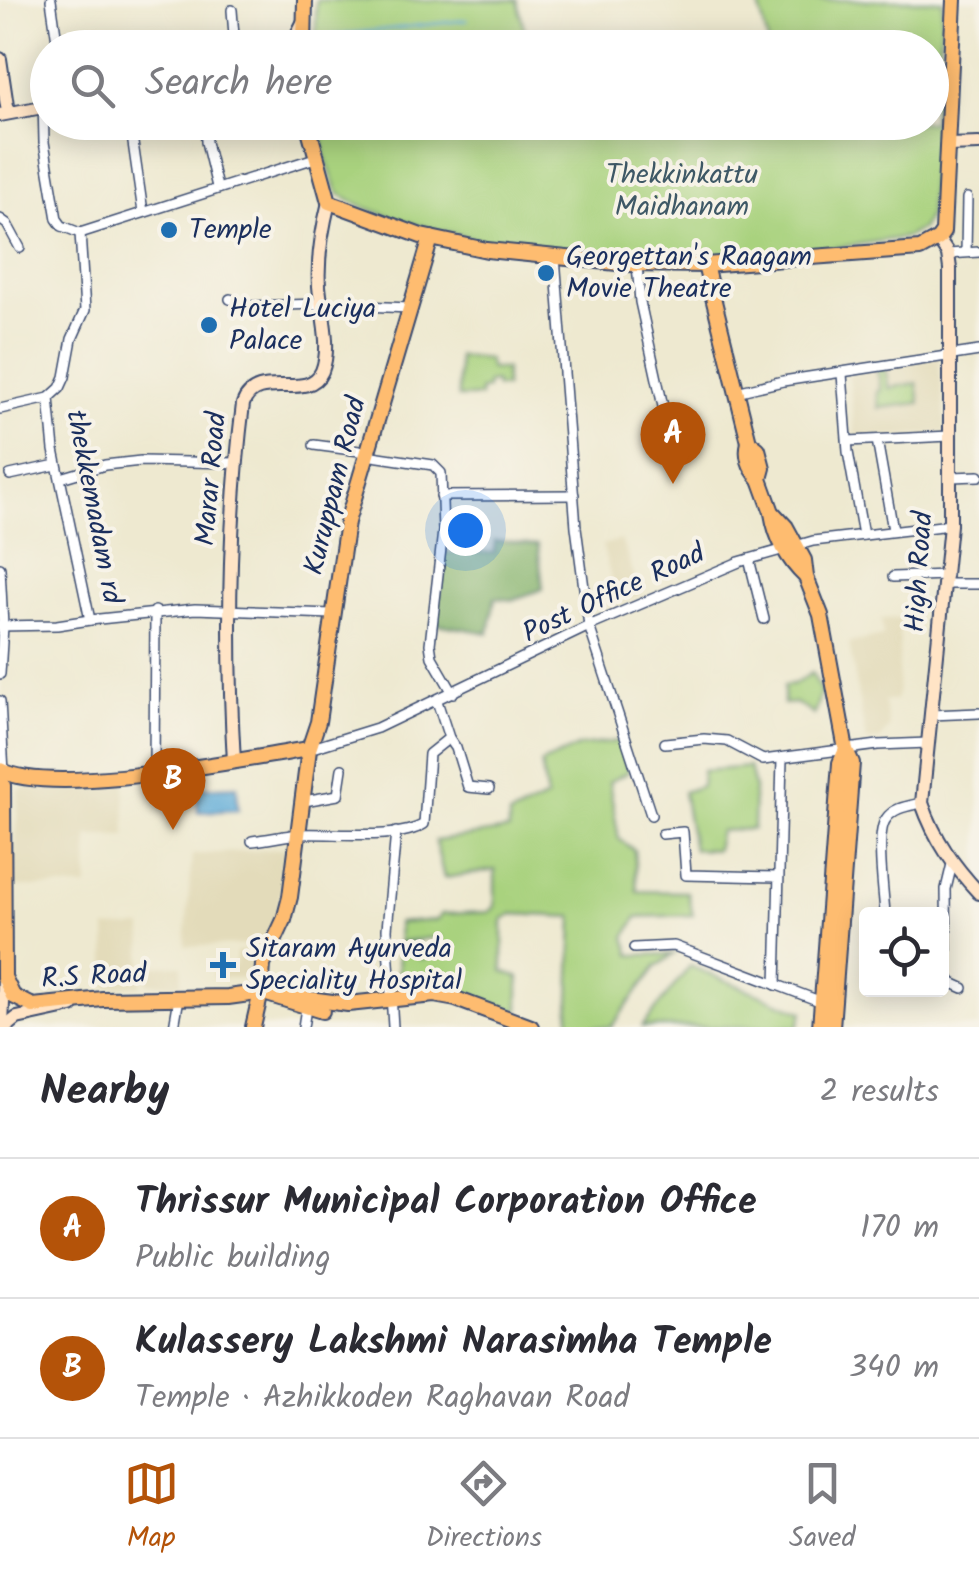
<!DOCTYPE html>
<meta charset="utf-8">
<style>
:root{--surface:#fff;--page:#f7f7f7;--text:#2b2b33;--muted:#7c7c81;--line:#e1e1e2;--accent:#b45309}
body{margin:0;font-family:Kalam,sans-serif;background:var(--page);color:var(--text)}
.controls{position:absolute;right:30px;bottom:30px;display:grid;overflow:hidden;border-radius:10px;box-shadow:0 5px 25px #0003}
.controls button{width:90px;height:90px;display:grid;place-items:center;padding:0;border:0;border-bottom:2px solid var(--line);background:var(--surface);color:var(--text);font:50px sans-serif}
.you{position:absolute;left:465px;top:530px;width:35px;height:35px;margin:-25px;border:8px solid #fff;border-radius:50%;background:#1a73e8;box-shadow:0 0 0 15px #1a73e833}
.badge{display:grid;place-items:center;width:65px;height:65px;border-radius:50%;background:var(--accent);color:#fff;font-size:32px;font-weight:700}
.pin{position:absolute;translate:-50% -82px;filter:drop-shadow(0 2px 5px #0008)}
.pin::after{content:'';position:absolute;top:52px;width:35px;height:30px;background:inherit;clip-path:polygon(0 0,100% 0,50% 100%)}
.list{margin:0;padding:0;list-style:none}
h2{display:flex;justify-content:space-between;align-items:center;height:130px;margin:0;padding:0 40px;font-size:42px}
h2 small{font-size:32px;font-weight:400;color:var(--muted)}
.list li{display:grid;grid-template-columns:65px 1fr auto;gap:30px;align-items:center;box-sizing:border-box;height:140px;padding:0 40px;border-top:2px solid var(--line)}
.list b{display:block;font-size:38px;white-space:nowrap}
.list p{margin:0;font-size:32px;white-space:nowrap;color:var(--muted)}
.list em{font-size:32px;font-style:normal;color:var(--muted)}
.icon{flex:none;width:55px;height:55px;fill:none;stroke:currentColor;stroke-width:2;stroke-linecap:round;stroke-linejoin:round}
.map{position:relative;flex:none;width:979px;height:1027px;overflow:hidden}
.search{position:absolute;background:var(--surface);box-shadow:0 5px 25px #0003;left:30px;right:30px;top:30px;height:110px;display:flex;align-items:center;gap:25px;box-sizing:border-box;padding:0 35px;border-radius:55px;color:var(--muted);font-size:38px}
.sheet{height:410px;background:var(--surface)}
nav{display:flex;justify-content:space-around;align-items:center;box-sizing:border-box;height:140px;border-top:2px solid var(--line);background:var(--surface);font-size:28px;color:var(--muted)}
nav a{display:grid;justify-items:center;gap:5px}
nav .on{color:var(--accent)}
.map>svg:first-child{display:block}
.built{fill:#e3dbba}
.green{fill:#a9d27e;stroke:#62806e;stroke-width:2.5}
.forest{fill:#86b46d;stroke:#507266;stroke-width:2.5}
.water{fill:#5eacd8;stroke:#3c6e9b;stroke-width:2.5}
.lines{fill:none;stroke-linecap:round;stroke-linejoin:round}
.stream{stroke:#5eacd8;stroke-width:2.5}
.street-casing{stroke:#3b4b6f;stroke-width:12}
.secondary-casing{stroke:#3b4b6f;stroke-width:16}
.primary-casing{stroke:#3b4b6f;stroke-width:18}
.street{stroke:#fff;stroke-width:9}
.secondary{stroke:#ffe4c6;stroke-width:12}
.primary{stroke:#febc70;stroke-width:14}
.poi-dot{fill:#1f6fb2;stroke:#f7f3e8;stroke-width:4}
.labels{text-anchor:middle;dominant-baseline:central;stroke-width:8;stroke-linejoin:round;paint-order:stroke}
.park-label{font-size:28px;fill:#3e5866;stroke:#f7f3e8}
.poi-label{font-size:28px;fill:#1b2f5e;stroke:#f7f3e8;text-anchor:start}
.street-label{font-size:28px;fill:#1b2f5e;stroke:#f7f3e8}
</style>
<div class="map">
<svg width="979" height="1027" viewBox="0 0 979 1027">
<rect width="100%" height="100%" fill="#f7f3e8"/>
<filter id="ink" filterUnits="userSpaceOnUse"><feTurbulence type="fractalNoise" baseFrequency=".01" numOctaves="2"/><feDisplacementMap in="SourceGraphic" scale="20" xChannelSelector="R" yChannelSelector="G"/><feConvolveMatrix kernelMatrix="1 2 1 2 8 2 1 2 1" color-interpolation-filters="sRGB"/></filter>
<filter id="wash" filterUnits="userSpaceOnUse"><feTurbulence type="fractalNoise" baseFrequency=".0048" numOctaves="4" result="noise"/><feDisplacementMap in="SourceGraphic" scale="40" xChannelSelector="R" yChannelSelector="G"/><feGaussianBlur stdDeviation="2.25" result="paint"/><feColorMatrix in="noise" values="0 0 0 0 0 0 0 0 0 0 0 0 0 0 0 0 0 1.4 0 .05"/><feComposite in="paint" operator="in"/></filter>
<g filter="url(#wash)">
<rect width="100%" height="100%" fill="#eee9d0"/>
<g class="built">
<path d="M 939,357 L 946,433 L 855,437 L 849,375 Z"/>
<path d="M 621,540 L 641,594 L 618,603 L 602,545 Z"/>
<path d="M 900,618 L 898,690 L 896,700 L 884,701 L 889,727 L 880,740 L 866,741 L 849,643 L 883,636 L 881,619 Z"/>
<path d="M 125,779 L 126,836 L 88,836 L 88,887 L 13,887 L 19,791 L 27,787 Z"/>
<path d="M 291,848 L 275,922 L 263,945 L 185,946 L 192,855 Z"/>
<path d="M 143,927 L 141,986 L 106,987 L 106,928 Z"/>
<path d="M 237,951 L 254,951 L 252,978 L 213,978 L 214,966 L 235,966 Z"/>
<path d="M 182,965 L 181,984 L 147,983 L 145,966 Z"/>
</g>
<g class="green">
<path d="M 316,0 L 517,0 L 526,36 L 497,41 L 498,47 L 316,47 Z"/>
<path d="M 758,0 L 943,0 L 929,215 L 922,228 L 907,237 L 815,251 L 677,260 L 501,245 L 417,225 L 365,208 L 338,193 L 325,158 L 320,123 L 542,122 L 544,132 L 586,122 L 932,122 L 932,48 L 769,47 Z"/>
<path d="M 458,356 L 488,359 L 490,369 L 505,369 L 505,387 L 496,387 L 495,382 L 487,383 L 487,389 L 480,390 L 480,397 L 458,397 Z"/>
<path d="M 885,368 L 889,388 L 917,383 L 920,403 L 879,408 L 877,391 L 881,390 L 877,370 Z"/>
<path d="M 812,673 L 821,692 L 814,715 L 796,703 L 784,704 L 784,686 L 793,685 Z"/>
<path d="M 620,741 L 628,772 L 609,782 L 619,839 L 634,850 L 637,891 L 687,892 L 693,915 L 637,917 L 626,937 L 631,955 L 674,954 L 656,967 L 611,1027 L 569,1027 L 573,917 L 513,914 L 503,919 L 503,971 L 519,977 L 519,1012 L 448,990 L 399,986 L 398,945 L 418,943 L 420,959 L 442,954 L 440,937 L 399,942 L 398,923 L 437,920 L 441,914 L 489,912 L 495,907 L 495,870 L 444,878 L 435,841 L 509,830 L 509,816 L 547,798 L 541,763 L 580,746 Z"/>
<path d="M 749,767 L 754,788 L 753,829 L 720,831 L 716,850 L 693,849 L 683,792 L 701,786 L 702,771 Z"/>
<path d="M 690,966 L 803,1012 L 798,1027 L 642,1027 Z"/>
</g>
<path class="forest" d="M 495,541 L 538,545 L 543,589 L 512,600 L 495,598 L 489,633 L 436,624 L 444,552 L 494,553 Z"/>
<path class="water" d="M 237,786 L 238,810 L 198,812 L 197,788 Z"/>
<g class="lines">
<path class="stream" d="M 331,36 L 467,20"/>
</g>
</g>
<g filter="url(#ink)">
<g class="lines">
<g class="street-casing">
<g id="street">
<path d="M 51,0 L 58,48"/>
<path d="M 232,10 L 235,48"/>
<path d="M 43,99 L 44,142 L 57,219 L 62,226 L 80,233"/>
<path d="M 130,122 L 143,212"/>
<path d="M 205,122 L 206,142 L 217,187"/>
<path d="M 0,219 L 7,224 L 20,248"/>
<path d="M 80,233 L 315,158"/>
<path d="M 966,252 L 967,198"/>
<path d="M 948,254 L 979,252"/>
<path d="M 555,257 L 576,527 L 589,626 L 651,815"/>
<path d="M 637,264 L 640,302 L 664,411"/>
<path d="M 230,299 L 248,306 L 321,304 L 409,308"/>
<path d="M 842,374 L 848,452 L 863,535"/>
<path d="M 736,392 L 783,381 L 979,351"/>
<path d="M 49,398 L 54,450 L 90,620 L 195,609 L 332,614"/>
<path d="M 0,409 L 49,398 L 60,388 L 65,377 L 72,339 L 85,310 L 80,233"/>
<path d="M 877,440 L 893,530"/>
<path d="M 848,441 L 950,436"/>
<path d="M 314,445 L 367,452"/>
<path d="M 366,455 L 433,465 L 441,473 L 443,531 L 430,644 L 432,657 L 453,693"/>
<path d="M 10,475 L 56,465"/>
<path d="M 951,477 L 979,476"/>
<path d="M 61,478 L 105,465 L 141,461 L 236,463"/>
<path d="M 441,496 L 574,495"/>
<path d="M 749,559 L 764,619"/>
<path d="M 0,568 L 3,626 L 0,674"/>
<path d="M 893,577 L 947,575"/>
<path d="M 946,584 L 979,584"/>
<path d="M 0,626 L 57,625 L 90,620"/>
<path d="M 0,701 L 4,772"/>
<path d="M 931,715 L 979,713"/>
<path d="M 449,738 L 456,748 L 468,787 L 489,789"/>
<path d="M 665,743 L 704,739 L 727,741 L 763,760 L 878,745 L 928,743"/>
<path d="M 309,749 L 377,728 L 589,626 L 739,562 L 813,541 L 950,525"/>
<path d="M 154,771 L 155,611"/>
<path d="M 304,801 L 338,795 L 342,769"/>
<path d="M 662,834 L 683,832 L 686,875 L 778,877"/>
<path d="M 252,841 C 268,839 283,836 299,834 C 332,832 398,841 424,824 L 429,754 L 449,738 L 437,701"/>
<path d="M 952,864 L 946,889 L 947,976 L 952,983 L 963,988"/>
<path d="M 885,914 C 884,894 875,833 886,819 C 894,807 909,806 922,803"/>
<path d="M 634,948 L 674,946 L 822,1002"/>
<path d="M 776,985 L 782,759"/>
<path d="M 174,1027 L 179,998"/>
<path d="M 303,1027 L 306,1008"/>
<path d="M 393,1027 L 387,929 L 396,832"/>
</g>
</g>
<g class="secondary-casing">
<g id="secondary">
<path d="M 290,48 L 305,19"/>
<path d="M 0,59 L 7,106"/>
<path d="M 0,115 L 48,106"/>
<path d="M 948,145 L 979,144"/>
<path d="M 938,239 L 948,254 L 950,269 L 950,525 L 922,803 C 935,840 953,865 979,893"/>
<path d="M 234,762 C 227,640 228,525 243,404 C 256,368 308,403 322,371 C 332,346 321,311 319,286 C 317,257 322,230 329,202"/>
<path d="M 2,1027 L 4,977"/>
<path d="M 6,1027 L 17,1018 L 72,1006"/>
</g>
</g>
<g class="primary-casing">
<g id="primary">
<path d="M 304,48 L 305,0"/>
<path d="M 307,122 L 329,202 L 421,236 L 487,250 L 627,264 L 705,265 L 920,249 L 938,239 L 943,232 L 954,0"/>
<path d="M 705,265 L 749,442 L 758,449 L 763,468 L 760,479 L 772,512 L 786,527 L 804,560 L 806,577 L 821,615 L 846,750 L 852,763 L 832,1027"/>
<path d="M 749,442 C 745,457 750,468 760,479"/>
<path d="M 772,513 C 776,538 787,559 806,577"/>
<path d="M 0,770 C 54,798 243,759 309,749"/>
<path d="M 0,782 L 3,785 L 4,977 L 13,996 L 33,1006 L 103,999 L 228,997 L 279,990 L 309,999 L 348,1004 L 434,995 L 456,999 L 531,1027"/>
<path d="M 267,994 L 322,1011"/>
<path d="M 253,1027 L 261,992 L 263,965 L 284,920 L 290,897 L 309,749 L 318,722 L 347,522 L 431,238"/>
<path d="M 820,1027 L 840,763 L 846,750"/>
</g>
</g>
<use href="#street" class="street"/>
<use href="#secondary" class="secondary"/>
<use href="#primary" class="primary"/>
</g>
</g>
<g class="poi-dot">
<circle cx="169" cy="230" r="10"/>
<circle cx="546" cy="273" r="10"/>
<circle cx="209" cy="325" r="10"/>
<path d="M218 950h10v10h10v10h-10v10h-10v-10h-10v-10h10z"/>
</g>
<g class="labels">
<g class="park-label">
<text x="682" y="175">Thekkinkattu<tspan x="682" dy="32">Maidhanam</tspan></text>
</g>
<g class="poi-label">
<text x="189" y="230">Temple</text>
<text x="566" y="257">Georgettan's Raagam<tspan x="566" dy="32">Movie Theatre</tspan></text>
<text x="229" y="309">Hotel Luciya<tspan x="229" dy="32">Palace</tspan></text>
<text x="246" y="949">Sitaram Ayurveda<tspan x="246" dy="32">Speciality Hospital</tspan></text>
</g>
<g class="street-label">
<text transform="translate(212 479) rotate(-85)">Marar Road</text>
<text transform="translate(336 486) rotate(-76)">Kuruppam Road</text>
<text transform="translate(93 507) rotate(79)">thekkemadam rd</text>
<text transform="translate(920 572) rotate(-86)">High Road</text>
<text transform="translate(614 594) rotate(-25)">Post Office Road</text>
<text transform="translate(94 977) rotate(-3)">R.S Road</text>
</g>
</g>
</svg>
<div class="controls">
<button><svg class="icon" aria-label="locate" viewBox="0 0 24 24"><circle cx="12" cy="12" r="6"/><path d="M12 2v4M12 18v4M2 12h4M18 12h4"/></svg></button>
</div>
<div class="you"></div>
<div class="pin badge" style="left:673px;top:484px">A</div>
<div class="pin badge" style="left:173px;top:830px">B</div>
<div class="search"><svg class="icon" aria-label="search" viewBox="0 0 24 24"><circle cx="10" cy="10" r="6"/><path d="M15 15l6 6"/></svg>Search here</div>
</div>
<section class="sheet">
<h2>Nearby<small>2 results</small></h2>
<ul class="list">
<li><span class="badge">A</span><div><b>Thrissur Municipal Corporation Office</b><p>Public building</p></div><em>170 m</em></li>
<li><span class="badge">B</span><div><b>Kulassery Lakshmi Narasimha Temple</b><p>Temple · Azhikkoden Raghavan Road</p></div><em>340 m</em></li>
</ul>
</section>
<nav>
<a class="on"><svg class="icon" aria-label="map" viewBox="0 0 24 24"><path d="M3 6l6-2 6 2 6-2v14l-6 2-6-2-6 2zM9 4v14M15 6v14"/></svg>Map</a>
<a><svg class="icon" aria-label="directions" viewBox="0 0 24 24"><path d="M12 3l9 9-9 9-9-9zM9 14v-3h6M13 9l2 2-2 2"/></svg>Directions</a>
<a><svg class="icon" aria-label="saved" viewBox="0 0 24 24"><path d="M7 4h10v16l-5-4-5 4z"/></svg>Saved</a>
</nav>
